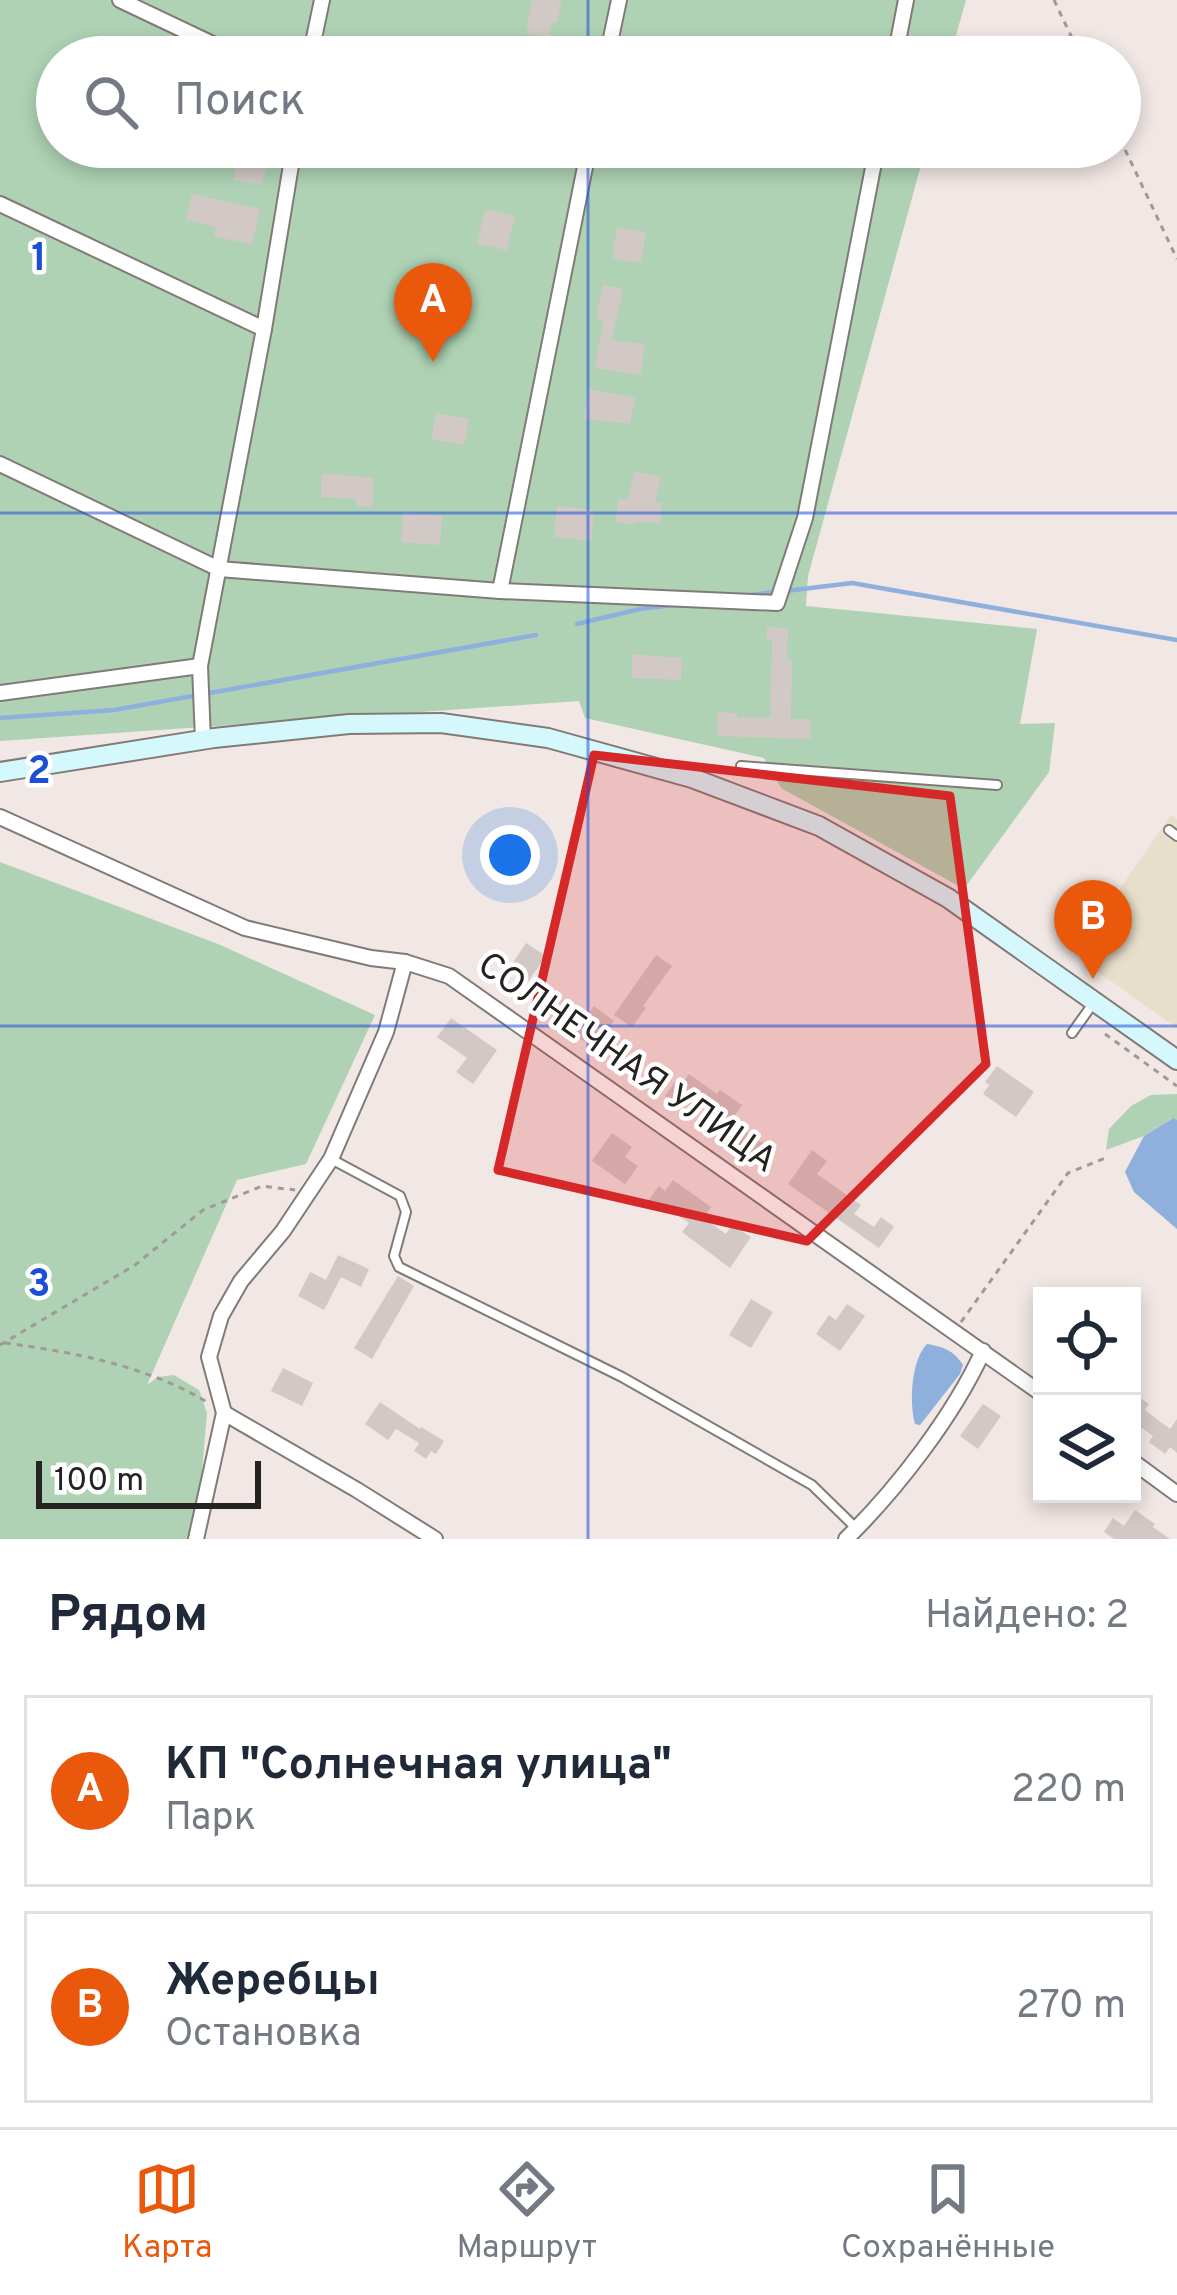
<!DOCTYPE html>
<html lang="ru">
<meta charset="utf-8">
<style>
:root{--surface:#fff;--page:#f2f2f3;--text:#1f2937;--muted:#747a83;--line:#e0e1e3;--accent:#ea580c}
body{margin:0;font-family:Overpass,sans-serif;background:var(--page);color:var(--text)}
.controls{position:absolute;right:36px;bottom:36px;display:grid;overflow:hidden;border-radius:0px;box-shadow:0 6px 18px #0003}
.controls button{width:108px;height:108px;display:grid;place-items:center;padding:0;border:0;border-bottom:3px solid var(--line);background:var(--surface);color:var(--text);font:60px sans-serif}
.scale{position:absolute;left:36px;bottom:30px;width:225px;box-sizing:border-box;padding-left:12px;border:6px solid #252221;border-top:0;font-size:33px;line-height:42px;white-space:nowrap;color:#252221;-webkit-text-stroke:9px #fff;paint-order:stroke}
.you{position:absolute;left:510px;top:855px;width:42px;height:42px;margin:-30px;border:9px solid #fff;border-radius:50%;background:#1a73e8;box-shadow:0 0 0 18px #1a73e833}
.badge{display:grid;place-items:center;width:78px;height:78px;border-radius:50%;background:var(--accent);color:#fff;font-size:39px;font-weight:700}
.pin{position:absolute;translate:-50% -99px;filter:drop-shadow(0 3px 6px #0008)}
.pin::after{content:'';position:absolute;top:63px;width:42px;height:36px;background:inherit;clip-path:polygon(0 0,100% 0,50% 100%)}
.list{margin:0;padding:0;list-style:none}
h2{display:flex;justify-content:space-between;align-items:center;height:156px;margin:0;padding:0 48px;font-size:51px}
h2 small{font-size:39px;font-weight:400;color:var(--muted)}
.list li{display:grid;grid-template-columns:78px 1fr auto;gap:36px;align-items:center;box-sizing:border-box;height:192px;margin:0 24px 24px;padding:0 24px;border:3px solid var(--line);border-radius:0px}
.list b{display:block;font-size:45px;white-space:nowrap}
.list p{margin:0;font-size:39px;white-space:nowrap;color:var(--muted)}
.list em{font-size:39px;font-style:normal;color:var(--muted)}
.icon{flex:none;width:66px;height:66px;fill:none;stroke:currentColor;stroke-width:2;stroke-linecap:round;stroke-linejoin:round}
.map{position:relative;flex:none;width:1177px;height:1539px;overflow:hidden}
.search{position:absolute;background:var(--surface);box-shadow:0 6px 18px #0003;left:36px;right:36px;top:36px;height:132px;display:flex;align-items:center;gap:30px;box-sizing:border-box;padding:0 42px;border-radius:66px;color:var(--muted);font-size:45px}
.sheet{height:588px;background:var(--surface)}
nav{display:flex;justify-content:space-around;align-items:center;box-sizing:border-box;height:168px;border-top:3px solid var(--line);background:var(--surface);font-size:33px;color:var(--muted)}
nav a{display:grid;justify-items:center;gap:6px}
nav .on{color:var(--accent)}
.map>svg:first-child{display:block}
.industrial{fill:#e8dfca}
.green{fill:#aed2b3}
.water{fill:#8fb0dc}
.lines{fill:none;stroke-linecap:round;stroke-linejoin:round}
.stream{stroke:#8fb0dc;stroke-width:4.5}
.building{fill:#d2c9c6}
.service-casing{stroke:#827a77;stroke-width:12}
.minor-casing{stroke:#827a77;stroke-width:18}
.secondary-casing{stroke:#827a77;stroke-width:22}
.path{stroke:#a09997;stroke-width:3;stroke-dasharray:6 6;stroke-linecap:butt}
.service{stroke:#fff;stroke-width:8}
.minor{stroke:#fff;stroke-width:14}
.secondary{stroke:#d5f8fd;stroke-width:18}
.marked{fill:#d62828;fill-opacity:0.2;stroke:#d62828;stroke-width:9;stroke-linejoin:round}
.grid{fill:none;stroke:#1d4ed8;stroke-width:3;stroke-opacity:0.55}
.labels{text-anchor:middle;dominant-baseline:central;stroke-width:9;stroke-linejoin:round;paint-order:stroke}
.street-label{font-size:36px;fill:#252221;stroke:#fff}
.grid-label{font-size:39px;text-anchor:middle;font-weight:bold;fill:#1d4ed8;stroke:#fff;stroke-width:9;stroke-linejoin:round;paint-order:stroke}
</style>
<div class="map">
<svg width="1177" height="1539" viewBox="0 0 1177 1539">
<rect width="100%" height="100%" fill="#f1e7e4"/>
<path class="industrial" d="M 1171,815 L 1177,820 L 1177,1028 L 1074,955 Z"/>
<g class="green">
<path d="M 0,0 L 966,0 L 950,57 L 57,57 L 57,147 L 926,147 L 808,576 L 806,606 L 1037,629 L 1020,724 L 1055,723 L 1049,772 L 964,889 L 781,788 L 764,758 L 585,718 L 579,701 L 0,741 Z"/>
<path d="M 0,862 L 218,944 L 375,1015 L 306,1164 L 237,1180 L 147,1385 L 158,1377 L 174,1375 L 199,1390 L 207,1413 L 198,1518 L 191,1539 L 0,1539 Z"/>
<path d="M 1177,1094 L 1177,1120 L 1172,1118 L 1144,1136 L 1106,1150 L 1109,1129 L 1131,1106 L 1151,1095 Z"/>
</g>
<g class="water">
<path d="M 1173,1118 L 1177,1120 L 1177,1229 L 1134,1192 L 1125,1172 L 1144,1136 Z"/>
<path d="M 927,1344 C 944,1347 953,1350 963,1365 L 960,1374 L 920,1425 L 915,1424 C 909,1403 911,1360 927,1344 Z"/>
</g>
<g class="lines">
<g class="stream">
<path d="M 786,591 L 852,583 L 1177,640"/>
<path d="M 750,595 L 775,592"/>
<path d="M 577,624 L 640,609 L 674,605"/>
<path d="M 0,718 L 114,710 L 536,635"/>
</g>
</g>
<g class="building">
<path d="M 532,0 L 562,0 L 557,23 L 552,22 L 549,37 L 526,33 Z"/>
<path d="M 238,155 L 267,160 L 262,185 L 233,180 Z"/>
<path d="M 192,194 L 260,209 L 252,245 L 214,236 L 216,227 L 186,220 Z"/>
<path d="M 485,209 L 515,216 L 507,250 L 477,244 Z"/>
<path d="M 617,227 L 646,232 L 641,263 L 612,258 Z"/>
<path d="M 603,285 L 623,289 L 612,340 L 645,344 L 641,375 L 595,368 L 603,320 L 596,319 Z"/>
<path d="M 589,389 L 635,398 L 630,424 L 584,419 Z"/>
<path d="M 436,413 L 469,419 L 464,445 L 431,439 Z"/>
<path d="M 634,471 L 661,477 L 655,502 L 662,503 L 660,524 L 635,521 L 635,524 L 616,523 L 618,499 L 628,500 Z"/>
<path d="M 322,473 L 373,478 L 373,507 L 356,506 L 356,499 L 321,497 Z"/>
<path d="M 557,506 L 594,510 L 591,541 L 554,537 Z"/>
<path d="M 403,512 L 442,516 L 440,545 L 401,542 Z"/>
<path d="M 767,627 L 788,628 L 787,660 L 792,661 L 791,719 L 811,719 L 811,739 L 717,736 L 717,712 L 737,713 L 737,717 L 770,717 L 772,641 L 766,641 Z"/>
<path d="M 632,654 L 682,658 L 681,680 L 632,678 Z"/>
<path d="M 526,943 L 546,956 L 527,983 L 508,970 Z"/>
<path d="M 656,955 L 672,966 L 643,1006 L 646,1008 L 632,1027 L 614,1015 Z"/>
<path d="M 594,1006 L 614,1021 L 599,1042 L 590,1036 L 585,1042 L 574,1034 Z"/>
<path d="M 451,1018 L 497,1050 L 473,1084 L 456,1072 L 467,1058 L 437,1037 Z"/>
<path d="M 997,1066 L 1034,1092 L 1016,1117 L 983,1094 L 989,1085 L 985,1082 Z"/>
<path d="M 689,1074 L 717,1094 L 720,1090 L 742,1105 L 731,1121 L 764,1144 L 754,1158 L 711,1127 L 721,1112 L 697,1095 L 690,1105 L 683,1100 L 679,1106 L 665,1096 L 677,1079 L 683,1083 Z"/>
<path d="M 612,1133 L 632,1147 L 625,1157 L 638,1166 L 625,1184 L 592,1161 Z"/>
<path d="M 812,1150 L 827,1161 L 817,1174 L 861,1205 L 854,1214 L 874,1227 L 881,1217 L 894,1227 L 879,1248 L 788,1184 Z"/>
<path d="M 673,1180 L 711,1207 L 703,1218 L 726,1234 L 732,1225 L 751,1237 L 730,1268 L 682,1232 L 689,1223 L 667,1208 L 664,1212 L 648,1201 L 659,1186 L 665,1191 Z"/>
<path d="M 338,1255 L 369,1269 L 361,1287 L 341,1277 L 324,1310 L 298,1296 L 310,1272 L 326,1280 Z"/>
<path d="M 398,1276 L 414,1286 L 372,1359 L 354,1348 Z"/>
<path d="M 751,1299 L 773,1312 L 751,1348 L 729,1335 Z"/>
<path d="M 847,1304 L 865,1316 L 840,1351 L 816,1334 L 829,1315 L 836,1320 Z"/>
<path d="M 283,1368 L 313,1383 L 302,1406 L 271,1391 Z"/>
<path d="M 1132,1392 L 1149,1404 L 1145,1410 L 1170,1429 L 1177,1419 L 1177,1453 L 1170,1447 L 1165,1454 L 1149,1442 L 1153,1436 L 1135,1423 L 1132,1427 Z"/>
<path d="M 380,1402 L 420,1429 L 421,1427 L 444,1441 L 436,1454 L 431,1451 L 426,1459 L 414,1451 L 419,1443 L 396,1429 L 388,1440 L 365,1424 Z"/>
<path d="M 983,1404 L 1001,1416 L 978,1449 L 960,1436 Z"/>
<path d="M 1135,1510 L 1155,1524 L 1153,1527 L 1170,1539 L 1114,1539 L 1104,1532 L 1113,1518 L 1124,1526 Z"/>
</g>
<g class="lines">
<g class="service-casing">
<g id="service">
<path d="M 741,766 L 997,785"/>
<path d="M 1169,830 L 1177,836"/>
<path d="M 1072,1033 L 1092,1005"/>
<path d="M 333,1160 L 400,1196 L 406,1212 L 394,1256 L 399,1267 L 622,1377 L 812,1485 L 856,1528"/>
</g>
</g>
<g class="minor-casing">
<g id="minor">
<path d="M 120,0 L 240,57"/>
<path d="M 310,57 L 322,0"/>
<path d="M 607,57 L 619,0"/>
<path d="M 895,57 L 906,0"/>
<path d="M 0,204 L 264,329"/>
<path d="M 0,464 L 219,569 L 500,591 L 589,147"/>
<path d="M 500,591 L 777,603 L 805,518 L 877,147"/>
<path d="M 0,693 L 200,666"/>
<path d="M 203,740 L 200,666 L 264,329 L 294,147"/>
<path d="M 0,817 L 245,928 L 371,958 L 405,962 L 449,976 L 1042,1394"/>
<path d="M 224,1413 L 357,1490 L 435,1539"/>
<path d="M 1132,1461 L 1177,1494"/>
<path d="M 196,1539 L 224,1413 L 209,1357 L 221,1316 L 241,1281 L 283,1231 L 331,1159 L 386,1032 L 405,962"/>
<path d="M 846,1539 C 897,1489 954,1415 983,1351"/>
</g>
</g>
<g class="secondary-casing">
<path id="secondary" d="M 0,772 L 214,738 L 349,724 L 441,723 L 548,738 L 692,778 L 819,826 L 948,898 L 1177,1060"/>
</g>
<g class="path">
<path d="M 1054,0 L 1081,57"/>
<path d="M 1120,139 L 1177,259"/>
<path d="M 1105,1034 L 1177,1086"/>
<path d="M 961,1322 L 1068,1173 L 1108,1157"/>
<path d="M 5,1343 C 73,1352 147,1366 207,1402"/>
<path d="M 0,1345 L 135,1265 L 203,1210 L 262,1186 L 295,1190"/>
</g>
<use href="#service" class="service"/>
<use href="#minor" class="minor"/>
<use href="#secondary" class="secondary"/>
</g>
<path class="marked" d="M 594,755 L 950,796 L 986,1064 L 807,1241 L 498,1170 Z"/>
<path class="grid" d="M 588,0 L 588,57M 588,147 L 588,1539M 0,513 L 1177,513M 0,1026 L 1177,1026"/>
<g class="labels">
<g class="street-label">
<text transform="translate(626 1064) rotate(35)">СОЛНЕЧНАЯ УЛИЦА</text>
</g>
</g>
<g class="grid-label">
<text x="39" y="270">1</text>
<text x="39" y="783">2</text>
<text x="39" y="1296">3</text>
</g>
</svg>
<div class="controls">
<button><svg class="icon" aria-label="locate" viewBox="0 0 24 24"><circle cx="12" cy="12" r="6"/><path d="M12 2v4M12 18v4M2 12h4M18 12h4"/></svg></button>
<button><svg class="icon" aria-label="layers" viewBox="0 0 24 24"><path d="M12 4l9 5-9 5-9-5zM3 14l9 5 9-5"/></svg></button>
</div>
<div class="scale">100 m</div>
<div class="you"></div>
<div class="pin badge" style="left:433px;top:362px">A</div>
<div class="pin badge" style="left:1093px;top:979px">B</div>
<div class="search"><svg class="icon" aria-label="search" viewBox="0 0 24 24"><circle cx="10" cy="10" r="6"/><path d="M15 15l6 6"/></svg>Поиск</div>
</div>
<section class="sheet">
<h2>Рядом<small>Найдено: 2</small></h2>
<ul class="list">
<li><span class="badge">A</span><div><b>КП &quot;Солнечная улица&quot;</b><p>Парк</p></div><em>220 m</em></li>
<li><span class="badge">B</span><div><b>Жеребцы</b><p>Остановка</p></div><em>270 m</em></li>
</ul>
</section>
<nav>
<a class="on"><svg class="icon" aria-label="map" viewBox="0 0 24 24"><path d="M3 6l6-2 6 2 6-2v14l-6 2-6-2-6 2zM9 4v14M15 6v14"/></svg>Карта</a>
<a><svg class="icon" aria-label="directions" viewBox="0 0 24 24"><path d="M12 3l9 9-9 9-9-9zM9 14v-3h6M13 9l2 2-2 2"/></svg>Маршрут</a>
<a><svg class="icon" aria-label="saved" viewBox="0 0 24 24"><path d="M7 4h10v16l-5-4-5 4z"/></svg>Сохранённые</a>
</nav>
